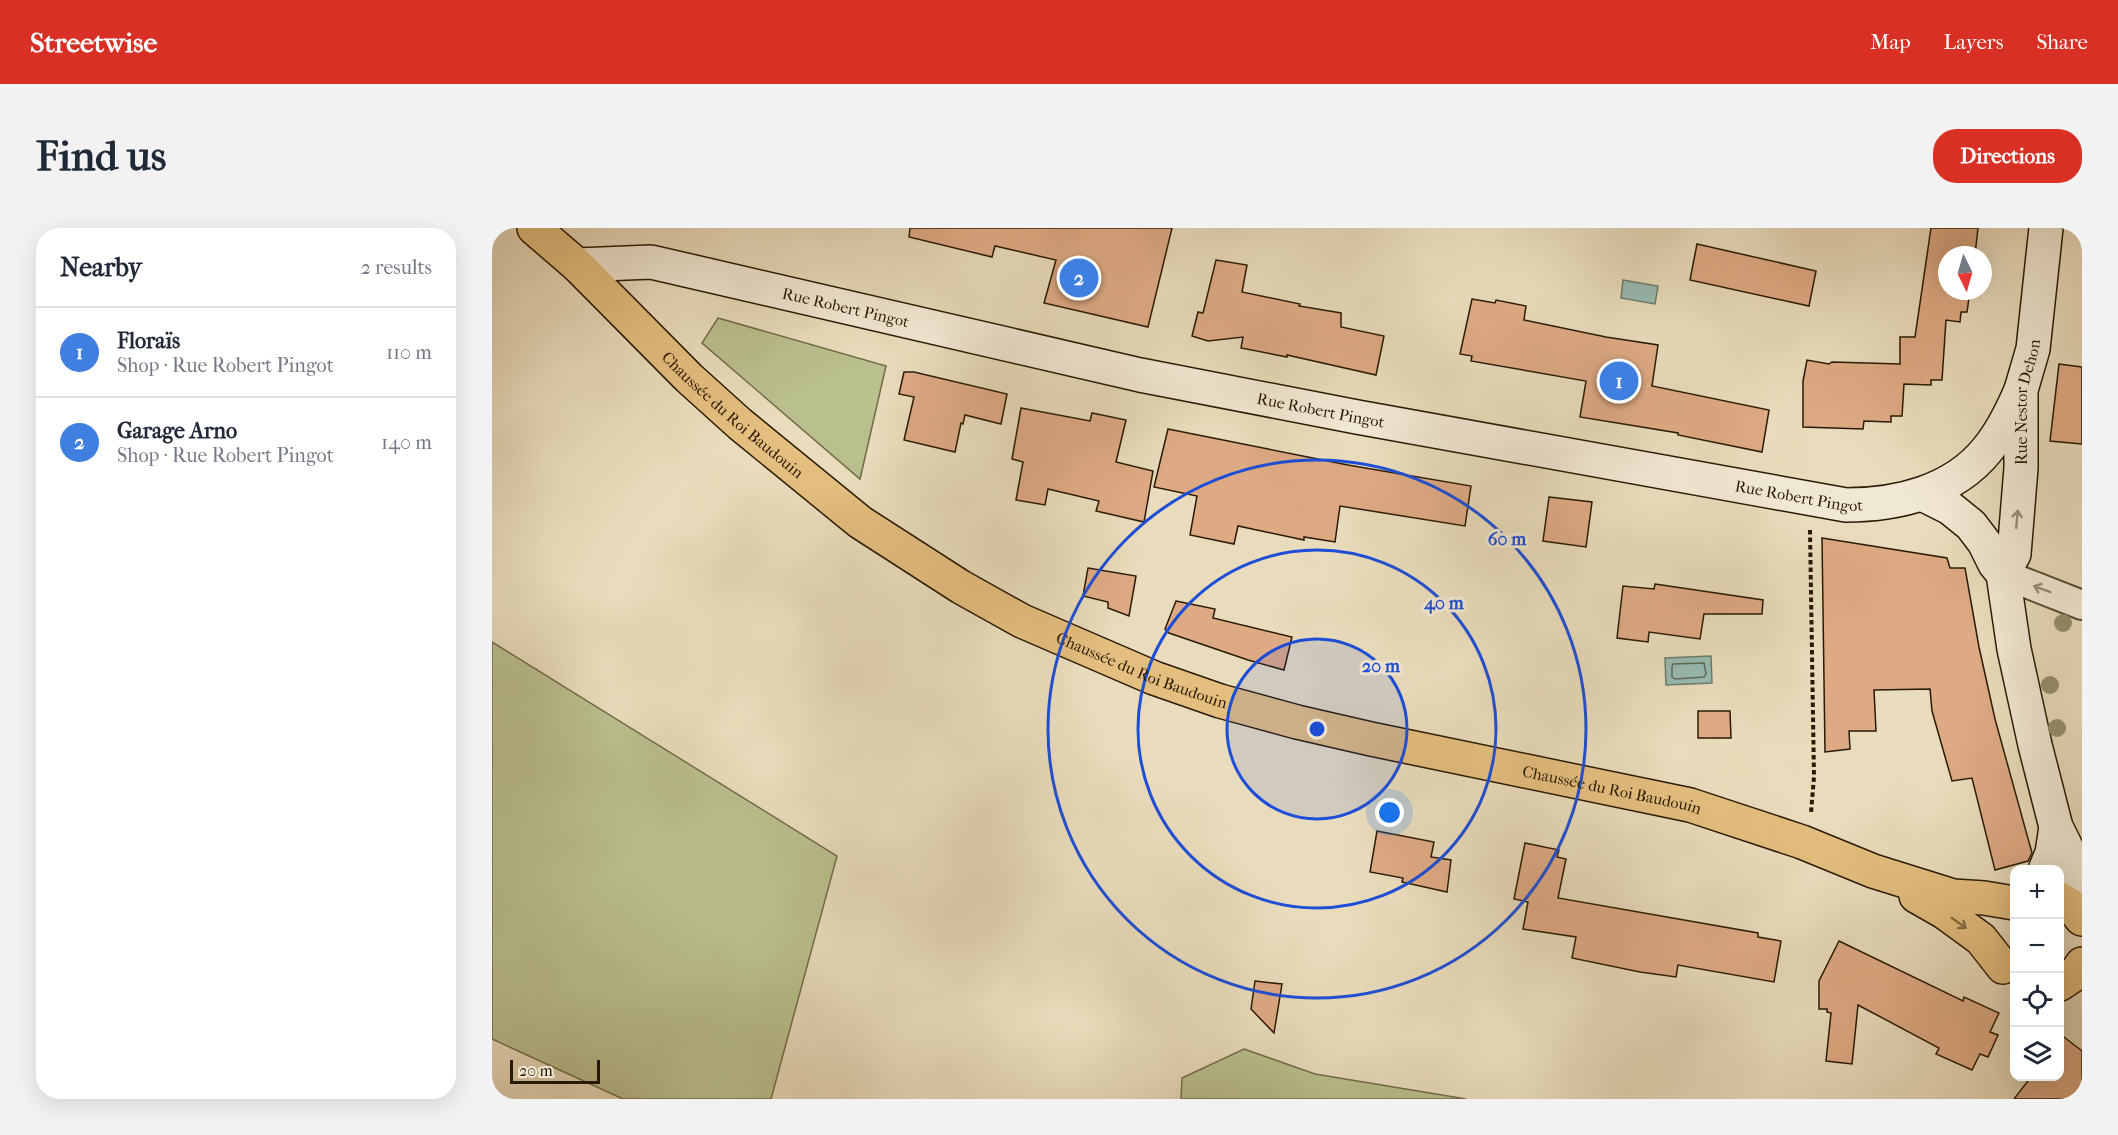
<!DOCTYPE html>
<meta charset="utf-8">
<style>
:root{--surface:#fff;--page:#f2f2f3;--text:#1f2937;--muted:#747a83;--line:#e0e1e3;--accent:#d93025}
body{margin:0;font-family:"IM FELL French Canon",serif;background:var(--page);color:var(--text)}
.controls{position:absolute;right:18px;bottom:18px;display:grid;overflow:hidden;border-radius:12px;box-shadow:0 6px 24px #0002}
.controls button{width:54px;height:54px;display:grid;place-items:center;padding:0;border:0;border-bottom:2px solid var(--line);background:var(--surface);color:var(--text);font:30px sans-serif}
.compass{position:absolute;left:1446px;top:18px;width:54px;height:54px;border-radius:50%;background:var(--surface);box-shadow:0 6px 24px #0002;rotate:175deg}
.scale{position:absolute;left:18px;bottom:15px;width:90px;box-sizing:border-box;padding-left:6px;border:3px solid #291a04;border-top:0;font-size:16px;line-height:21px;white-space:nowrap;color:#291a04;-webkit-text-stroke:4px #f1e8d3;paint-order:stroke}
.you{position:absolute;left:898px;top:585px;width:21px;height:21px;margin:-15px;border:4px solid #fff;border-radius:50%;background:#1a73e8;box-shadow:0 0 0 9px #1a73e833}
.badge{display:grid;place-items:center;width:39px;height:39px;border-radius:50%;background:var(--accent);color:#fff;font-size:20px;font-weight:700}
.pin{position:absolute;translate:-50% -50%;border:3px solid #fff;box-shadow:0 2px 6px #0006}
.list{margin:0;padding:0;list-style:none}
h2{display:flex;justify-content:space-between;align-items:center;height:78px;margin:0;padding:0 24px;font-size:26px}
h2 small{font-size:20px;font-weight:400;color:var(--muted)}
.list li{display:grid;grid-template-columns:39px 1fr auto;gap:18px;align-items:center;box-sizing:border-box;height:90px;padding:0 24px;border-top:2px solid var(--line)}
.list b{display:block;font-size:22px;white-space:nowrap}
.list p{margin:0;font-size:20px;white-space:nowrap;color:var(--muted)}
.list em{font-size:20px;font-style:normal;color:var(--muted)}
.icon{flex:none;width:33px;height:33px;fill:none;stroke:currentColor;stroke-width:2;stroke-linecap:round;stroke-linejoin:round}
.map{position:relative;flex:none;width:1590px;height:871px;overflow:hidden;border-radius:24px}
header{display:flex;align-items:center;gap:36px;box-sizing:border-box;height:84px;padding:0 30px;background:var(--accent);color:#fff}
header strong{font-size:28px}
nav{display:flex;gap:33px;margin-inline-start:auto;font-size:21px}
.intro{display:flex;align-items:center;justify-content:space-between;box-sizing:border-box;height:144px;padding:0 36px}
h1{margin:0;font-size:42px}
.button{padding:15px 27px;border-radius:24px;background:var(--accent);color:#fff;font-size:21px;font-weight:700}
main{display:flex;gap:36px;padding:0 36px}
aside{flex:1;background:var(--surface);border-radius:24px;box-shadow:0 6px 24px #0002}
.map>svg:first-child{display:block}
.green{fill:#babf8e;stroke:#726c49;stroke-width:1.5}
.water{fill:#97bbb2;stroke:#6b7b6c;stroke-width:1.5}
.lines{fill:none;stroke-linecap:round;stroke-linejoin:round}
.shore{stroke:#606a5b;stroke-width:1.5}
.building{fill:#deaa84;stroke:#291a04;stroke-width:1.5}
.street-casing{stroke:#594a32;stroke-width:32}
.secondary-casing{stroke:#291a04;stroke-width:36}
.primary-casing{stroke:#291a04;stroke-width:36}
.path{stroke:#291a04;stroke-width:4;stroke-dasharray:4.5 3;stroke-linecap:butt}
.street{stroke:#f1e8d3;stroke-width:28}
.secondary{stroke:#f1e8d3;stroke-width:33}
.primary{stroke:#e4be7e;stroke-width:33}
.tree{fill:#978d6d}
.oneway{stroke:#978b76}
.oneway2{stroke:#866c41}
.ring{fill:none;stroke:#1d4ed8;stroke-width:3}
.labels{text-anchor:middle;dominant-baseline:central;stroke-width:6;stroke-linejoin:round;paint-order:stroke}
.street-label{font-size:16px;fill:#291a04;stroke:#f1e8d3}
.centre{fill:#1d4ed8;stroke:#f1e8d3;stroke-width:3}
.ring-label{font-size:18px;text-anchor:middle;font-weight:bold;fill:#1d4ed8;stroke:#f1e8d3;stroke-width:6;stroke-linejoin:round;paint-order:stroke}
</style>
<header>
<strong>Streetwise</strong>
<nav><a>Map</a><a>Layers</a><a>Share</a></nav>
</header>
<div class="intro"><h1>Find us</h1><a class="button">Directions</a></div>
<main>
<aside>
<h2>Nearby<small>2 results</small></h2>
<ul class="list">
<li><span class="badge" style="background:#3f7fe0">1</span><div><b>Floraïs</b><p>Shop · Rue Robert Pingot</p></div><em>110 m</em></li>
<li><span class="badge" style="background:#3f7fe0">2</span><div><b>Garage Arno</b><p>Shop · Rue Robert Pingot</p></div><em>140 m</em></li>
</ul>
</aside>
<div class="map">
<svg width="1590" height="871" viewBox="0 0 1590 871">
<rect width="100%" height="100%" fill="#e9dcbc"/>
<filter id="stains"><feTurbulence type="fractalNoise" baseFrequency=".00333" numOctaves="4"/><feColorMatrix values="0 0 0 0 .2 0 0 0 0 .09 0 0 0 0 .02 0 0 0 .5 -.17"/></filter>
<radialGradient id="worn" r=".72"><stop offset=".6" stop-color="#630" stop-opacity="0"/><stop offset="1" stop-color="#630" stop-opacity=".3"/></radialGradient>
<g class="green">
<path d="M 226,90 L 394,138 L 368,251 L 210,115 Z"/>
<path d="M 0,414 L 345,628 L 279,871 L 131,871 L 0,811 Z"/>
<path d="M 752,821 L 823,846 L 974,871 L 689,871 L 690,850 Z"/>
</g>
<g class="water">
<path d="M 1131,52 L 1166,58 L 1163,76 L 1129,70 Z"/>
<path d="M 1219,428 L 1220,455 L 1174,457 L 1173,430 Z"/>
</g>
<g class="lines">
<path class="shore" d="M 1212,435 L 1214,446 L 1212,449 L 1183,451 L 1180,449 L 1180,439 L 1181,436 Z"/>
</g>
<g class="building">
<path d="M 418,0 L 680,0 L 656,99 L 552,75 L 564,32 L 503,18 L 500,29 L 417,9 Z"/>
<path d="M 1439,0 L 1486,0 L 1483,27 L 1455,27 L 1455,63 L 1478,63 L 1475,84 L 1469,84 L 1468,94 L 1454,92 L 1450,152 L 1439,152 L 1439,157 L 1412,156 L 1410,188 L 1399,188 L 1399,194 L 1372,193 L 1371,201 L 1311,199 L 1311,153 L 1315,132 L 1337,136 L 1340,134 L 1408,136 L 1408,109 L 1423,109 Z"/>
<path d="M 1205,16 L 1324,43 L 1317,78 L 1198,52 Z"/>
<path d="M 724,32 L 755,37 L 750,64 L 808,76 L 807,78 L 849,85 L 849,99 L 892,108 L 884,147 L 795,127 L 795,129 L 749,120 L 751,109 L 716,113 L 700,108 L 706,84 L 711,85 Z"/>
<path d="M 980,71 L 1003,75 L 1004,72 L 1034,78 L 1032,92 L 1114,109 L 1166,117 L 1160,158 L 1277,182 L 1270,224 L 1186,207 L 1186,205 L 1088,189 L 1094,153 L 979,133 L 980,128 L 968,126 Z"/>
<path d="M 1567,136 L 1590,139 L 1590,216 L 1558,213 Z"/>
<path d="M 412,144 L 422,144 L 515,166 L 509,196 L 473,187 L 471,196 L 469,195 L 463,224 L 412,212 L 422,169 L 407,166 Z"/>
<path d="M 529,180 L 598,193 L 600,185 L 634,192 L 624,234 L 661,243 L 652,294 L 604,283 L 607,273 L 556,261 L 553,277 L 524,272 L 531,234 L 520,231 Z"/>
<path d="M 676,201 L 856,237 L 979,258 L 973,298 L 848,278 L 843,314 L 812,309 L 812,312 L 746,298 L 742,316 L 698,307 L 705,268 L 662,259 Z"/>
<path d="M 1057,269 L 1100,274 L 1094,319 L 1051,313 Z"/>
<path d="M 1330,310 L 1455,330 L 1458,340 L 1473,340 L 1487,419 L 1503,491 L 1540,625 L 1536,633 L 1503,642 L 1480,550 L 1460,553 L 1440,483 L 1438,461 L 1382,462 L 1384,503 L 1357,503 L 1358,521 L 1333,524 Z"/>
<path d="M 596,340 L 644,348 L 637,388 L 616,380 L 616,374 L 591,368 Z"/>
<path d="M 1163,356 L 1271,372 L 1270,386 L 1212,386 L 1208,411 L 1157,404 L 1156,414 L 1125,410 L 1131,358 L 1162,361 Z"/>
<path d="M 684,373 L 723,381 L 721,390 L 800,409 L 792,442 L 756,432 L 677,405 L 673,401 Z"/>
<path d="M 1206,483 L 1238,483 L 1239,510 L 1206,510 Z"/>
<path d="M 885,603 L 942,614 L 939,629 L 959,632 L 955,664 L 910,654 L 911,650 L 878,644 Z"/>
<path d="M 1033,615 L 1067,622 L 1065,629 L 1074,631 L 1066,670 L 1266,705 L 1266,709 L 1289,713 L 1282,754 L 1186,737 L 1184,749 L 1148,744 L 1080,730 L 1084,709 L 1031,701 L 1036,674 L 1022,671 Z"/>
<path d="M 1347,713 L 1471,773 L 1472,769 L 1507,785 L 1498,804 L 1506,807 L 1496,829 L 1488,826 L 1480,842 L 1444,826 L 1447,820 L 1366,777 L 1360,836 L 1334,833 L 1339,785 L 1335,784 L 1335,781 L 1327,781 L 1327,753 Z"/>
<path d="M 763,753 L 790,756 L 782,805 L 759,781 Z"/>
<path d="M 1568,806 L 1590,823 L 1590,862 L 1583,871 L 1522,871 L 1539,849 L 1568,849 Z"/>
</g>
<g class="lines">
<g class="street-casing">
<path id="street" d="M 1511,346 L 1590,377"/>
</g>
<g class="secondary-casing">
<g id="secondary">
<path id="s1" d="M 85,37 L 159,34 L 648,147 L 865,189 L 1354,277 C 1405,277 1461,264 1495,222 C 1510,204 1520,183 1529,162"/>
<path d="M 1430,266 L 1458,280 L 1479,297 L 1492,314 L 1503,336 L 1511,346 L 1522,421 L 1543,517 L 1564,599 L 1578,627 L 1589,690"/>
<path id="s2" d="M 1511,346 L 1522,326 L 1529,240 L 1529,162 L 1541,121 L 1554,0"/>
<path d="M 1553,642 L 1560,625 L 1564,599"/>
</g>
</g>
<g class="primary-casing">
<g id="primary">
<path id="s3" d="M 42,0 L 85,37 L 197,150 L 248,196 L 368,294 L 469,359 L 530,393 L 662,450 L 728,473 L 805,494 L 879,511 L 1198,577 L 1310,614 L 1381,643 L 1461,668 L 1492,670 L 1522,675"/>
<path d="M 1424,668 L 1452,684 L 1489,711 L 1511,739"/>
<path d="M 1568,671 L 1579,678 L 1590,691"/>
<path d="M 1568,756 L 1583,746 L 1590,736"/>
</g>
</g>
<path class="path" d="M 1318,302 L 1322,549 L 1319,585"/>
<use href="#street" class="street"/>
<use href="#secondary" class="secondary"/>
<use href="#primary" class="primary"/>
</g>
<g class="tree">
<circle cx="1571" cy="395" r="9"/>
<circle cx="1558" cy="457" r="9"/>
<circle cx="1565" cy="500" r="9"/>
</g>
<defs><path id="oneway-shaft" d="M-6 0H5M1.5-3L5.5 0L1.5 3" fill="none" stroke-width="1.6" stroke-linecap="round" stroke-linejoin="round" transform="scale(1.5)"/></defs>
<g class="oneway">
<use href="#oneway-shaft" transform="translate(1525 291) rotate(-85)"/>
<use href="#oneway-shaft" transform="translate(1550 361) rotate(-159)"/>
</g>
<use class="oneway2" href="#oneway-shaft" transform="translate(1467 695) rotate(36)"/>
<circle cx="825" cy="501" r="90" fill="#1d4ed8" fill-opacity=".12"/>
<g class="ring">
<circle cx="825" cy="501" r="90"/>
<circle cx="825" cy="501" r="179"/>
<circle cx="825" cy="501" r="269"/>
</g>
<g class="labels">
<g class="street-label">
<text stroke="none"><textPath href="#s1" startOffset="274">Rue Robert Pingot</textPath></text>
<text stroke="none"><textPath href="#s2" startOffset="176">Rue Nestor Dehon</textPath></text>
<text stroke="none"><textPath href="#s1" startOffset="760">Rue Robert Pingot</textPath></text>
<text stroke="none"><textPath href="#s3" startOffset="273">Chaussée du Roi Baudouin</textPath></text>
<text stroke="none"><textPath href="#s1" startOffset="1246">Rue Robert Pingot</textPath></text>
<text stroke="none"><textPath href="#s3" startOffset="759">Chaussée du Roi Baudouin</textPath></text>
<text stroke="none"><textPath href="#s3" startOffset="1245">Chaussée du Roi Baudouin</textPath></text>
</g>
</g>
<circle cx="825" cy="501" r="9" class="centre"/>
<g class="ring-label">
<text x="1015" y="317">60 m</text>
<text x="952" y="381">40 m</text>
<text x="889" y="444">20 m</text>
</g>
<rect width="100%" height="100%" filter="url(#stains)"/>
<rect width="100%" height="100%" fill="url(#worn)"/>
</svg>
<div class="controls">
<button>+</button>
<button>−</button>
<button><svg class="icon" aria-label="locate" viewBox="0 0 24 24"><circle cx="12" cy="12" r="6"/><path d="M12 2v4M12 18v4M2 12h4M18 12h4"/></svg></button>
<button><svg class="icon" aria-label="layers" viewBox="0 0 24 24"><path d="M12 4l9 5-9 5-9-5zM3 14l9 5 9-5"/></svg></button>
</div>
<svg class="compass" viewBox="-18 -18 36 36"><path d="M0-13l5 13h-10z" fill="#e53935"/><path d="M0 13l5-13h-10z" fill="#747a83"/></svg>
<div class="scale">20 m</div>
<div class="you"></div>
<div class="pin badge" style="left:1127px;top:153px;background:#3f7fe0">1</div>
<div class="pin badge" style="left:587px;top:50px;background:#3f7fe0">2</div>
</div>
</main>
